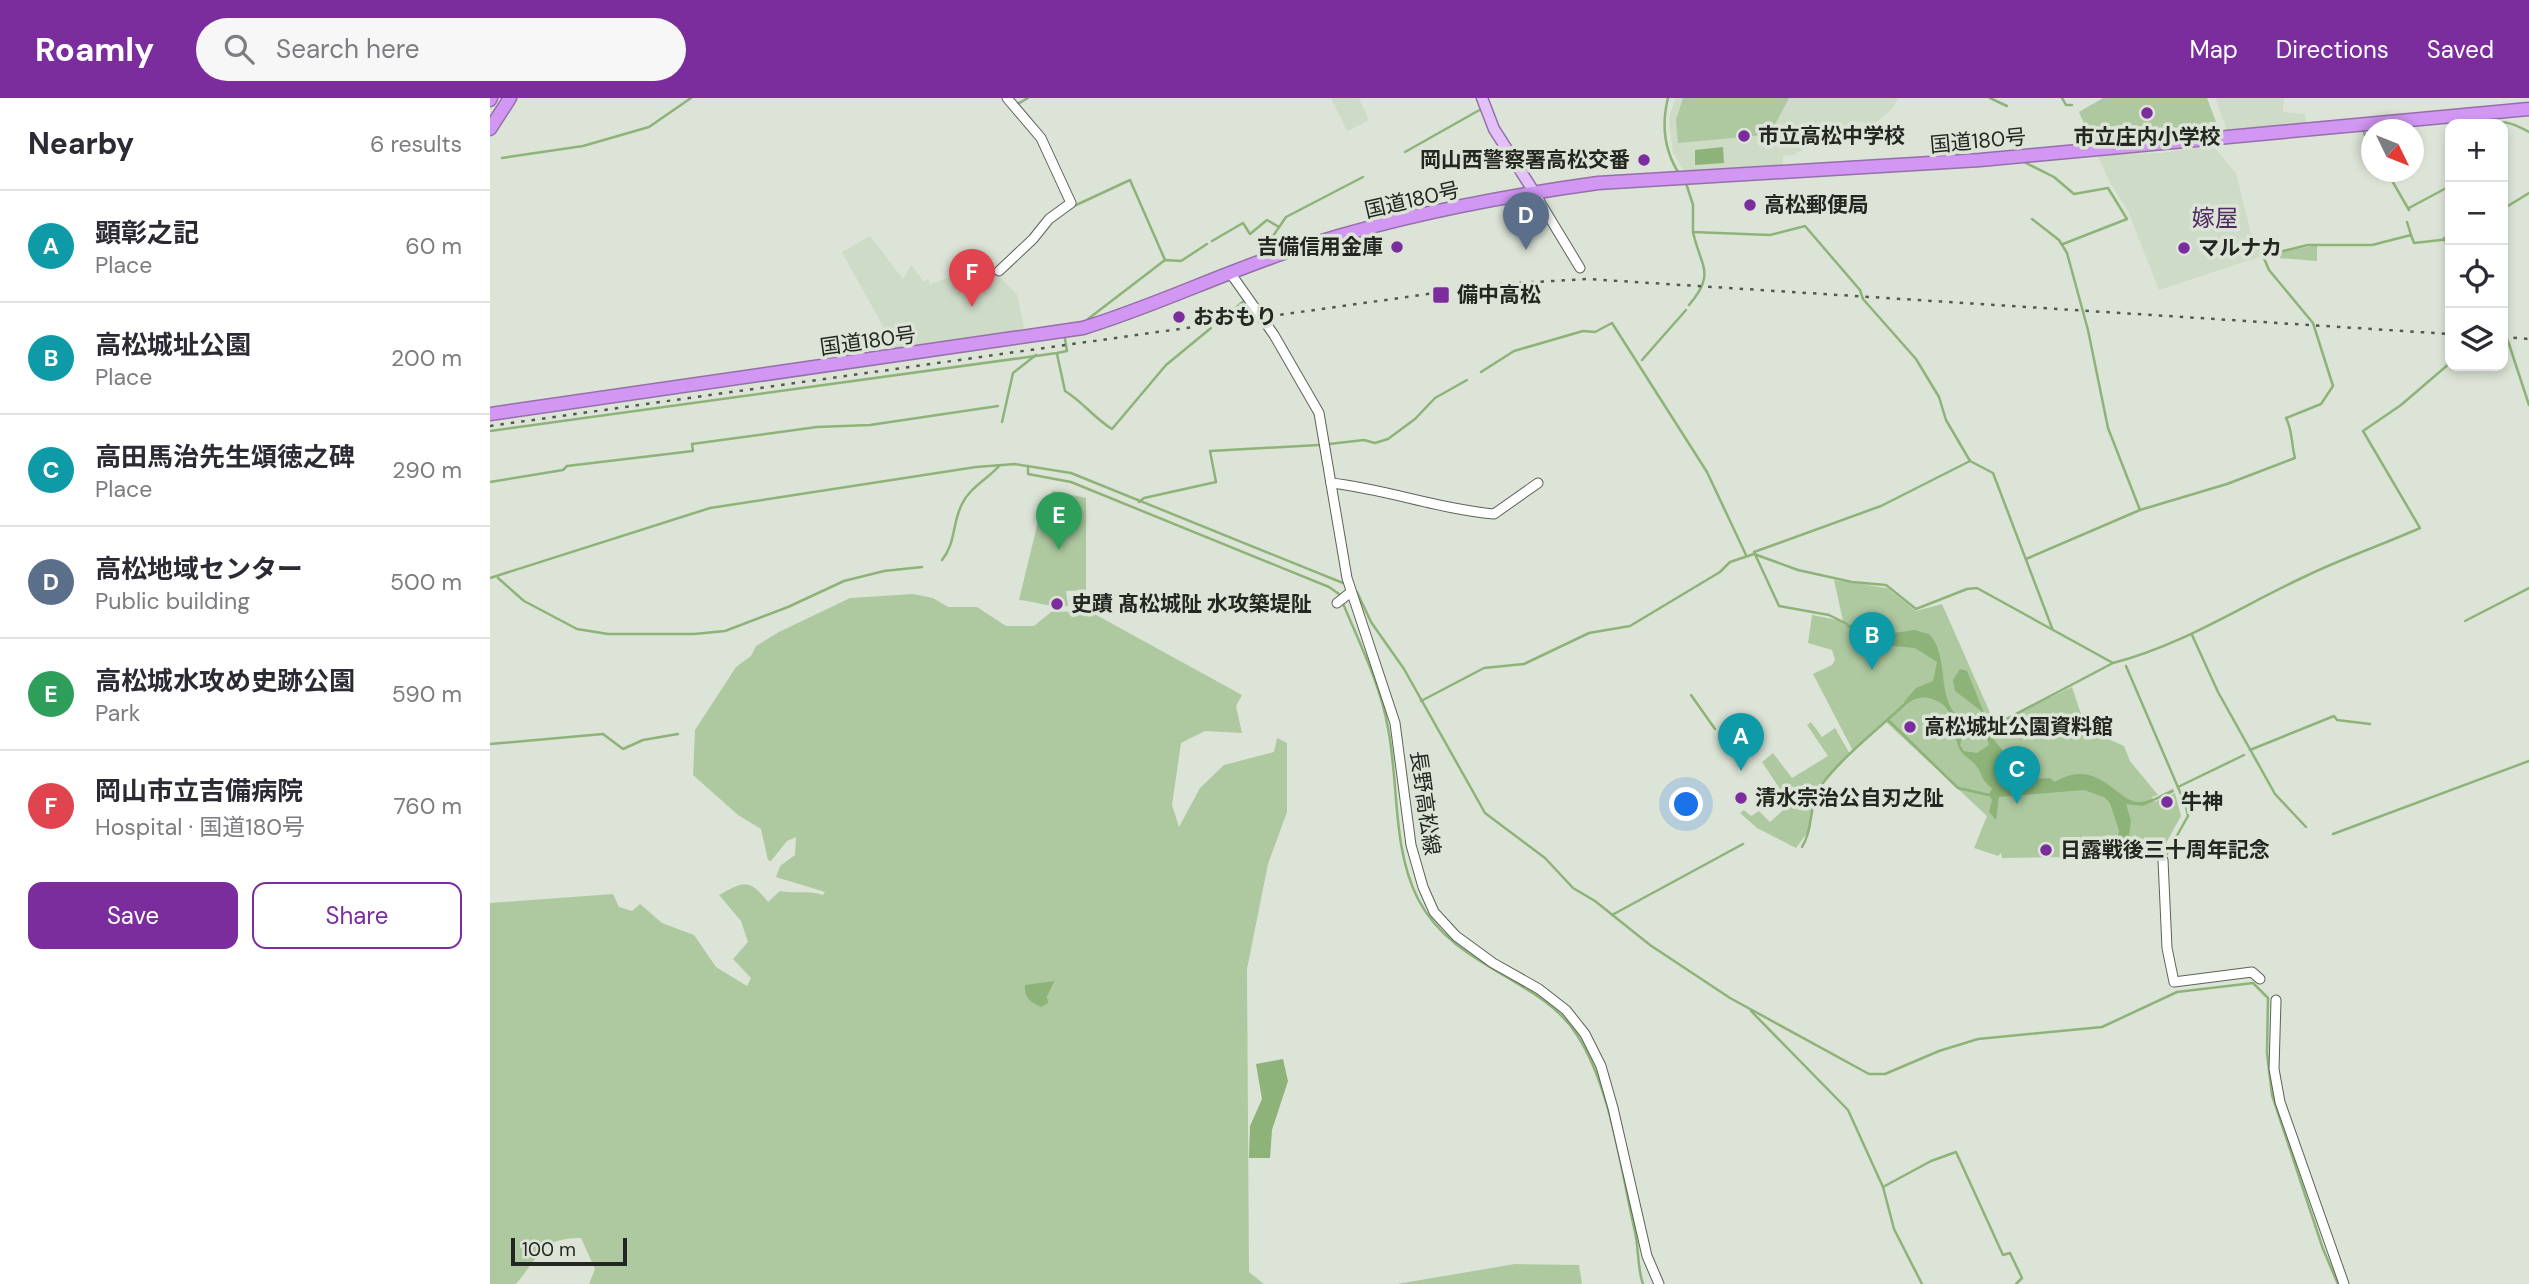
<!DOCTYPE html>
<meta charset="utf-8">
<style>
:root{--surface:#fff;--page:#f7f7f7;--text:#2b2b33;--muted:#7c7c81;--line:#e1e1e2;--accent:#7b2d9e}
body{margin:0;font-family:"DM Sans","Noto Sans JP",sans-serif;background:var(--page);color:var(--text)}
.controls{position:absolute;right:21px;top:21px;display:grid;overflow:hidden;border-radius:14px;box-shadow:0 4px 10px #0003}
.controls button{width:63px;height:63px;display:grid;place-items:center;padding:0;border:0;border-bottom:2px solid var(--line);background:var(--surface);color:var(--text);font:35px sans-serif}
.compass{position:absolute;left:1871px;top:21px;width:63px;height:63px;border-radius:50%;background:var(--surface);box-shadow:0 4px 10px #0003;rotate:133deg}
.scale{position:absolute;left:21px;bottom:18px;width:116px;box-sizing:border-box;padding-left:7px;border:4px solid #232621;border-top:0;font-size:19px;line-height:24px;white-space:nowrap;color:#232621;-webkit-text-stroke:5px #dce4d7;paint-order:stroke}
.you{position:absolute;left:1197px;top:707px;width:24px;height:24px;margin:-18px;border:5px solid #fff;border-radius:50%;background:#1a73e8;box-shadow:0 0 0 10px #1a73e833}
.badge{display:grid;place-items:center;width:46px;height:46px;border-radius:50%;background:var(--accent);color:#fff;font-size:23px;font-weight:700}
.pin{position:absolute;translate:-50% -58px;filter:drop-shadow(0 2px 4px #0008)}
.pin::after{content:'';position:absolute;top:37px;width:24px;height:21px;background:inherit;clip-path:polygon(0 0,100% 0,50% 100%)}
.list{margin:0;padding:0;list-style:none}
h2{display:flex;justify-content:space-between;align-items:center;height:91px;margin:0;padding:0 28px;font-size:30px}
h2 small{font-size:23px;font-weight:400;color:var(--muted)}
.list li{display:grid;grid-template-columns:46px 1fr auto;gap:21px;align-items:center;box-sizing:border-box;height:112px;padding:0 28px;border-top:2px solid var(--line)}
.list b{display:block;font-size:26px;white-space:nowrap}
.list p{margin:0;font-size:23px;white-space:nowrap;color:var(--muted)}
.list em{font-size:23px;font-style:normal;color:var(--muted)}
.actions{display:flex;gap:14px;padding:21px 28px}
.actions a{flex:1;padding:16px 0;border:2px solid var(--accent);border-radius:14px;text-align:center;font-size:24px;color:var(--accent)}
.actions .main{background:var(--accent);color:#fff}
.icon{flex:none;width:38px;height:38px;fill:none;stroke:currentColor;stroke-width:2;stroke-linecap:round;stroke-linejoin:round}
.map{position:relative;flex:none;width:2039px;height:1186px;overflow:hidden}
header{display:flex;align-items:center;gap:42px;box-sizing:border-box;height:98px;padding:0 35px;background:var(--accent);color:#fff}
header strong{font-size:33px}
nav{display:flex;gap:38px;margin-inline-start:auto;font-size:24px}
.search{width:490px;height:63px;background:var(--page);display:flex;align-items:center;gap:18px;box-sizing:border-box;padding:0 24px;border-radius:38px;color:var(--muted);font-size:26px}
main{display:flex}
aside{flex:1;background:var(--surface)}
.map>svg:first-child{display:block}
.built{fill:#cedbc7}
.green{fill:#aec9a0;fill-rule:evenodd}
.water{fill:#8db378;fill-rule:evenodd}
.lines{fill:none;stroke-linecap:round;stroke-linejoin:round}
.stream{stroke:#8db378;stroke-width:2.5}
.secondary-casing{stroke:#5c6358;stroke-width:11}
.primary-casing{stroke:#956faa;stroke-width:13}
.highway-casing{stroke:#956faa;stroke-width:15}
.secondary{stroke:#fff;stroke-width:9}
.primary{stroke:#e4c0f8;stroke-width:10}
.highway{stroke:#d296f3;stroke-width:12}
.rail{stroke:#535851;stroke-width:2.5;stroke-dasharray:3.5 7;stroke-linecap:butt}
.poi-dot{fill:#7b2d9e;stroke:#dce4d7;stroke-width:2.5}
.labels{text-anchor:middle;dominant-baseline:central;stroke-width:7;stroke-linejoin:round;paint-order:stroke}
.poi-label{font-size:21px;font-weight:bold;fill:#232621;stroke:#dce4d7;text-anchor:start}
.street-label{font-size:21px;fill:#232621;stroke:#dce4d7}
.neighbourhood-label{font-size:23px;fill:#4f2b62;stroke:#dce4d7}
</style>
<header>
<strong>Roamly</strong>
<div class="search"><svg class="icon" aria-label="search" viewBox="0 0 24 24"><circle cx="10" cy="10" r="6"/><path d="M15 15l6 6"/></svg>Search here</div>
<nav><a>Map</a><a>Directions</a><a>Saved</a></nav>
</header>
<main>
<aside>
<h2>Nearby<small>6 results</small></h2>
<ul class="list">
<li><span class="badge" style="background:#0f9aa8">A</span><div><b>顕彰之記</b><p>Place</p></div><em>60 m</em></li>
<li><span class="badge" style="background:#0f9aa8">B</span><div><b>高松城址公園</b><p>Place</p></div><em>200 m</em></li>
<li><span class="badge" style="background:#0f9aa8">C</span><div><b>高田馬治先生頌徳之碑</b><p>Place</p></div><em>290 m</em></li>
<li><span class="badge" style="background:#5c6f8a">D</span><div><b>高松地域センター</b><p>Public building</p></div><em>500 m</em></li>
<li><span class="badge" style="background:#2e9e5b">E</span><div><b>高松城水攻め史跡公園</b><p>Park</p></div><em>590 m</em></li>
<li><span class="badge" style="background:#e0444e">F</span><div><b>岡山市立吉備病院</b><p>Hospital · 国道180号</p></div><em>760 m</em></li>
</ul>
<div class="actions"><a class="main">Save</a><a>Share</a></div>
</aside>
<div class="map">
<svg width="2039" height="1186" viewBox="0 0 2039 1186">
<rect width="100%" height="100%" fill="#dce4d7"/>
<g class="built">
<path d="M 841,0 L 869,0 L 879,22 L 857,33 Z"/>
<path d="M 1185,0 L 1408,0 L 1402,11 L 1384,26 L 1361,23 L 1357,30 L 1348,27 L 1327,36 L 1323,45 L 1303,57 L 1293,58 L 1293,69 L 1195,74 L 1183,55 L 1181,39 L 1179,20 Z"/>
<path d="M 1725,0 L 1794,0 L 1793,14 L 1815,16 L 1816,27 L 1738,35 Z"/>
<path d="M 1722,47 L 1746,75 L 1761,135 L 1772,158 L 1669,192 L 1638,113 L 1619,83 L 1608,57 L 1672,55 Z"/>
<path d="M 380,138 L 413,181 L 421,167 L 434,184 L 438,181 L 440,186 L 493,169 L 507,176 L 527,196 L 535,234 L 406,252 L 352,154 Z"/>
</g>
<g class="green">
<path d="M 1193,0 L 1299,0 L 1283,30 L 1276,37 L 1188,45 L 1186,22 Z"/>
<path d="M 1613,0 L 1717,0 L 1726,24 L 1719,24 L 1717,33 L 1602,43 L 1589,14 Z"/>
<path d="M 1827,147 L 1827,163 L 1788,160 L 1784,156 Z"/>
<path d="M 563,393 L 596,400 L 596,492 L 576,493 L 578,508 C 564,511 545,503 529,502 L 551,411 Z"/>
<path d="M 1344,482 L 1397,490 L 1426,513 L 1452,506 L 1505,626 L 1582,589 L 1596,631 L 1634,648 L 1640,663 L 1668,697 L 1662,699 L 1664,704 L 1685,695 L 1691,718 L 1669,758 L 1512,760 L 1511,755 L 1508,758 L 1484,750 L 1497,718 L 1396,624 L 1363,653 L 1323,576 L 1342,567 L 1345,562 L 1342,552 L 1318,545 L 1322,517 L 1353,523 Z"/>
<path d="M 423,496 L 443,500 L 458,509 L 487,509 L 516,528 L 544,528 L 561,514 L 599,513 L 752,597 L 746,608 L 752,635 L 715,633 L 691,645 L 682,707 L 689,729 L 710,690 L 734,667 L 784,654 L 787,640 L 797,645 L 797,714 L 778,766 L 757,871 L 759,1174 L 774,1186 L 99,1186 L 105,1171 L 91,1140 C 52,1139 49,1159 26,1186 L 0,1186 L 0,805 L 123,796 L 129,809 L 142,813 L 150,806 L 172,825 L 204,837 L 226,869 L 257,888 L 261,880 L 243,861 L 258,844 L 251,823 L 229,797 C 254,783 259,780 278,804 L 290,793 C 306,796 318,792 333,797 L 335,794 L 286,779 L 290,768 L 305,757 L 306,739 L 297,743 L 281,763 L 278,762 L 271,731 L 248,717 L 203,677 L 205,632 L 246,569 L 261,558 L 266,548 L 289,534 L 360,500 ZM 565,884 L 557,899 L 534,893 Z"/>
<path d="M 1321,624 L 1332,639 L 1345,630 L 1360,656 L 1325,695 L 1320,731 L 1306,750 L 1267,730 L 1250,715 L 1254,712 L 1261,718 L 1269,713 L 1280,724 L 1300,706 L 1272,664 L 1283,655 L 1302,680 L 1338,658 L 1317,627 Z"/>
<path d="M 1025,1166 L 1089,1167 L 1092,1186 L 907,1186 Z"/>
</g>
<g class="water">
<path d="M 1233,49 L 1234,65 L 1205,67 L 1205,52 Z"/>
<path d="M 1360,526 L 1384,538 L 1424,532 L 1439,536 C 1466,564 1435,625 1498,628 L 1498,634 L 1535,681 L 1560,680 L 1565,684 C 1609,657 1628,707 1651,704 C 1661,703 1674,695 1683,691 L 1684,694 L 1653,708 L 1636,706 L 1641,723 L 1636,759 L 1624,757 L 1629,733 L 1620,705 L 1614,699 L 1594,692 L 1509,699 L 1506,722 L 1499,714 L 1502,702 L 1499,697 L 1502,690 C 1490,681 1494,679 1487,669 C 1482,661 1473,659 1469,650 C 1461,630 1467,609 1442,601 C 1432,598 1424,600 1417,606 L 1414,604 L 1426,590 L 1443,583 L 1447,564 L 1425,550 L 1382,546 L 1356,528 ZM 1490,632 L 1496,635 L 1499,647 L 1487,655 L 1474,653 L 1470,647 L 1472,639 Z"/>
<path d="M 1470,571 L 1477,573 L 1494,615 L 1465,593 L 1463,582 Z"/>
<path d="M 565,883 L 557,899 L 558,905 L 551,909 C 541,905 533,898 535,887 Z"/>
<path d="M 793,961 L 798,983 L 782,1032 L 780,1060 L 759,1060 L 760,1028 L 772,1001 L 766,966 Z"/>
</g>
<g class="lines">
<g class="stream">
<path d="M 1178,0 C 1171,28 1174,53 1190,77"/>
<path d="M 1500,0 L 1517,8"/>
<path d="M 1572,0 L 1576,7 L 1582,7"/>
<path d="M 526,7 L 538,0"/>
<path d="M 1997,26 C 2013,21 2025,26 2039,34"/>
<path d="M 1874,34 L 1875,37"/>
<path d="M 1881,47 L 1882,48"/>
<path d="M 915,54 L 993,10"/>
<path d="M 12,60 L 93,48 L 159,29 L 201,0"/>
<path d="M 1534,64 L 1564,79 L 1584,96 L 1618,90 L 1637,121 L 1573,146"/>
<path d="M 1897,74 L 1919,112"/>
<path d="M 1196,85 L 1203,107 L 1203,134 L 1280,137 L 1315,128 L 1370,192 L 1373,201 L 1426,261 L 1449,299 L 1456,322 L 1480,363 L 1503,375 L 1562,530"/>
<path d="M 584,108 L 640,82 L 675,162"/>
<path d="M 1919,110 L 1960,88"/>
<path d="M 2013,111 L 2039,95"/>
<path d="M 1542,121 L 1569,142 L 1577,155 L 1598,232 L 1618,330 L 1650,412"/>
<path d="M 1917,124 L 1921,137"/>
<path d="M 1954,140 L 1960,154"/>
<path d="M 722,143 L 753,125 L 760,136 L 777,122 L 789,129"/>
<path d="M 770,157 L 796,119 L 873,79"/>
<path d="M 1199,207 C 1226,175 1211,170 1203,134"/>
<path d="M 598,221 L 675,162 L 691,163 L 717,146"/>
<path d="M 721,223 L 734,220 L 755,202"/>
<path d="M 2013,231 L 2019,246 L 2013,246"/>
<path d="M 2019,246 L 2039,307"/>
<path d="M 567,256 L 575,293 C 593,304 604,320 622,331 L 676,267 L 721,230"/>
<path d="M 1152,262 L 1196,212"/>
<path d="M 991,274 L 1024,253 L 1093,233 L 1105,234 L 1122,225 L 1217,374 L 1256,457"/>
<path d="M 512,324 L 523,275 L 546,257"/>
<path d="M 0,333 L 567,255 L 577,253 L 575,241"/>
<path d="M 839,346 L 874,342 L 885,345 L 898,341 L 925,321 L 945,300 L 977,282"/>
<path d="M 538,368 L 538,376 L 581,384 L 839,489 L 849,496 C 867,540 890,584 898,630 C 909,686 902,750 928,801 C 964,871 1052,880 1087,937 C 1121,989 1131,1073 1145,1134 C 1149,1151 1147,1169 1153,1186"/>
<path d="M 0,384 L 73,372 L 77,368 L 203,353 L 202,346 L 327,329 L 380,327 L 508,308"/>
<path d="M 649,404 L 654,400 L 726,384 L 720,353 L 829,347"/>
<path d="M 1536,461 L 1650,412 L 1737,386 L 1805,360 C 1801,345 1803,334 1796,320 L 1831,306 L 1843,288 L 1823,225 L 1779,172 L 1773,158 L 1818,147 L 1882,147 L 1921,137 L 1924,145 L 1960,141"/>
<path d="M 452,462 C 466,445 462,425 472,406 C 480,389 498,381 510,367"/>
<path d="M 0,480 L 220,410 L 486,369 L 525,366 L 581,375 L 853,485"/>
<path d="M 8,480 L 34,503 L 87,531 L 118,536 L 204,536 L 235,533 L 298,509 L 354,483 L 394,473 L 432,469"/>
<path d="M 867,494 L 881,524 L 914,571 L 995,715 L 1055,760 L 1083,790 L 1105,803 L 1160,847 L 1240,900 L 1379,976 L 1395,976 L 1449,953 L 1488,941 L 1612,929 L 1687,894 L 1763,885 L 1778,900 L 1777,955 L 1782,997 L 1833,1151 L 1848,1186"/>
<path d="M 1975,523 L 2039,490"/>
<path d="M 1357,526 L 1339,517 L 1289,508 L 1264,454 L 1391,408 L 1480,363"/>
<path d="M 1702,537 L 1728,594 L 1785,696 L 1816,729"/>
<path d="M 1636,568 L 1696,708 L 1698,718 L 1675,759"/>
<path d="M 1201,597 L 1225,631"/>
<path d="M 931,603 L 994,570 L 1034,566 L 1099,535 L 1140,528 L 1230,474 L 1240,464 L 1264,456 L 1308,472 L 1362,484 L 1396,487 L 1426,511 L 1477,491 L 1487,490 L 1623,565 C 1693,547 1751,508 1816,478 C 1853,460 1892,447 1930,430 L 1873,333 L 1911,307 L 1960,265"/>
<path d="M 1398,622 L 1468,690 L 1499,697"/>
<path d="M 1505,627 L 1623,565"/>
<path d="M 0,646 L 113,636 L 133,651 L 153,642 L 188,636"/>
<path d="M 1760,652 L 1844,618 L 1847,622 L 1880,626"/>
<path d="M 1688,689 L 1754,657"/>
<path d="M 1843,736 L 2039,663"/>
<path d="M 1312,749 C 1323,731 1319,711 1328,693 C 1340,669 1394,626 1416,605"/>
<path d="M 1122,817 L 1253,746"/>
<path d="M 1261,913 L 1358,1012 L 1393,1089 L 1404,1131 L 1432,1186"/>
<path d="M 1393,1089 L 1441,1063 L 1466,1054 L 1513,1157 L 1520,1155 L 1532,1180 L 1526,1186"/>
</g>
<g class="secondary-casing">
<g id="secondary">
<path d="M 1044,94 L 1090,170"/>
<path d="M 509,173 L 543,141 L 559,121 L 581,105 L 551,40 L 517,0"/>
<path d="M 741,176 L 784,237 L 829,315 L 857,480 L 905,625 L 921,747 L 933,789 L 944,814 L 966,838 L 1003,865 L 1049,891 L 1076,912 L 1095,936 L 1111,968 L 1123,1010 L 1157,1158 L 1169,1186"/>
<path d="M 841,385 C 896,391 948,411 1004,416 L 1048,385"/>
<path d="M 847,505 L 861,494"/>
<path d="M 1673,762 L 1677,850 L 1684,884 L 1762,874 L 1770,881"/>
<path d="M 1786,902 L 1784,971 L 1790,1004 L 1854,1186"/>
</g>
</g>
<g class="primary-casing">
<path id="primary" d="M 992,0 L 1004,31 L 1044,94"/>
</g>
<g class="highway-casing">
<g id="highway">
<path d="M 0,2 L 1,0"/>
<path d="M 0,31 L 20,0"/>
<path d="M 0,316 L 593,230 C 662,209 728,177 797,154 C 895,121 1006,99 1108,85 L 1490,62 L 2039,11"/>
</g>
</g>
<use href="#secondary" class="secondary"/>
<use href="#primary" class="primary"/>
<use href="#highway" class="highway"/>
<g class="rail">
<path d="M 2013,239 L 2039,241"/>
<path d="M 0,328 L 1009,186 L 1098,181 L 1960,236"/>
</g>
</g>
<g class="poi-dot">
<circle cx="1657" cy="15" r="7"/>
<circle cx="1254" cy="38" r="7"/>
<circle cx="1154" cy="62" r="7"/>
<circle cx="1260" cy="107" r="7"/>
<circle cx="907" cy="149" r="7"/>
<circle cx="1694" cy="150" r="7"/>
<rect x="942" y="188" width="18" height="18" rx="3.5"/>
<circle cx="689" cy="219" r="7"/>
<circle cx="567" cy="506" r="7"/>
<circle cx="1420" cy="629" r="7"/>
<circle cx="1251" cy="700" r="7"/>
<circle cx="1677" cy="704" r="7"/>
<circle cx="1556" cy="752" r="7"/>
</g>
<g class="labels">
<g class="poi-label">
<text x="1268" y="38">市立高松中学校</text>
<text x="1657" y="39" text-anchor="middle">市立庄内小学校</text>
<text x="1140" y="62" text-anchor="end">岡山西警察署高松交番</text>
<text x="1274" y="107">高松郵便局</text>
<text x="893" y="149" text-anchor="end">吉備信用金庫</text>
<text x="1708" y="150">マルナカ</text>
<text x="967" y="197">備中高松</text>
<text x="703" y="219">おおもり</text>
<text x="581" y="506">史蹟 髙松城阯 水攻築堤阯</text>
<text x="1434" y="629">高松城址公園資料館</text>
<text x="1265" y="700">清水宗治公自刃之阯</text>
<text x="1691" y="704">牛神</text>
<text x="1570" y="752">日露戦後三十周年記念</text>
</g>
<g class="street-label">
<text transform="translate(1488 43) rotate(-5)">国道180号</text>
<text transform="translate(922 102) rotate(-13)">国道180号</text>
<text transform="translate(378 243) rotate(-8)">国道180号</text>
<text transform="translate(935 705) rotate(82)">長野高松線</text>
</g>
<g class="neighbourhood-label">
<text x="1725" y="120">嫁屋</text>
</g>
</g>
</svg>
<div class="controls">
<button>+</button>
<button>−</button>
<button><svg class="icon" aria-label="locate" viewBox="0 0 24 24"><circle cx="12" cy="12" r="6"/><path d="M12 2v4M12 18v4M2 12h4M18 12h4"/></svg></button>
<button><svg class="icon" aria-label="layers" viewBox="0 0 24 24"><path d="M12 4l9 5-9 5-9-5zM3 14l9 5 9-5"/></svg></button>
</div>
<svg class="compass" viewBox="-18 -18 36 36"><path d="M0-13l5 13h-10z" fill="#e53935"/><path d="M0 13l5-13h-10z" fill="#7c7c81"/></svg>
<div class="scale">100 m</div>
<div class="you"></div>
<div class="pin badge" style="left:1251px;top:673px;background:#0f9aa8">A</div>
<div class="pin badge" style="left:1382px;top:572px;background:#0f9aa8">B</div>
<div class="pin badge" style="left:1527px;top:706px;background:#0f9aa8">C</div>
<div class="pin badge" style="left:1036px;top:152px;background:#5c6f8a">D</div>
<div class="pin badge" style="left:569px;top:452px;background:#2e9e5b">E</div>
<div class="pin badge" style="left:482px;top:209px;background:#e0444e">F</div>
</div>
</main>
